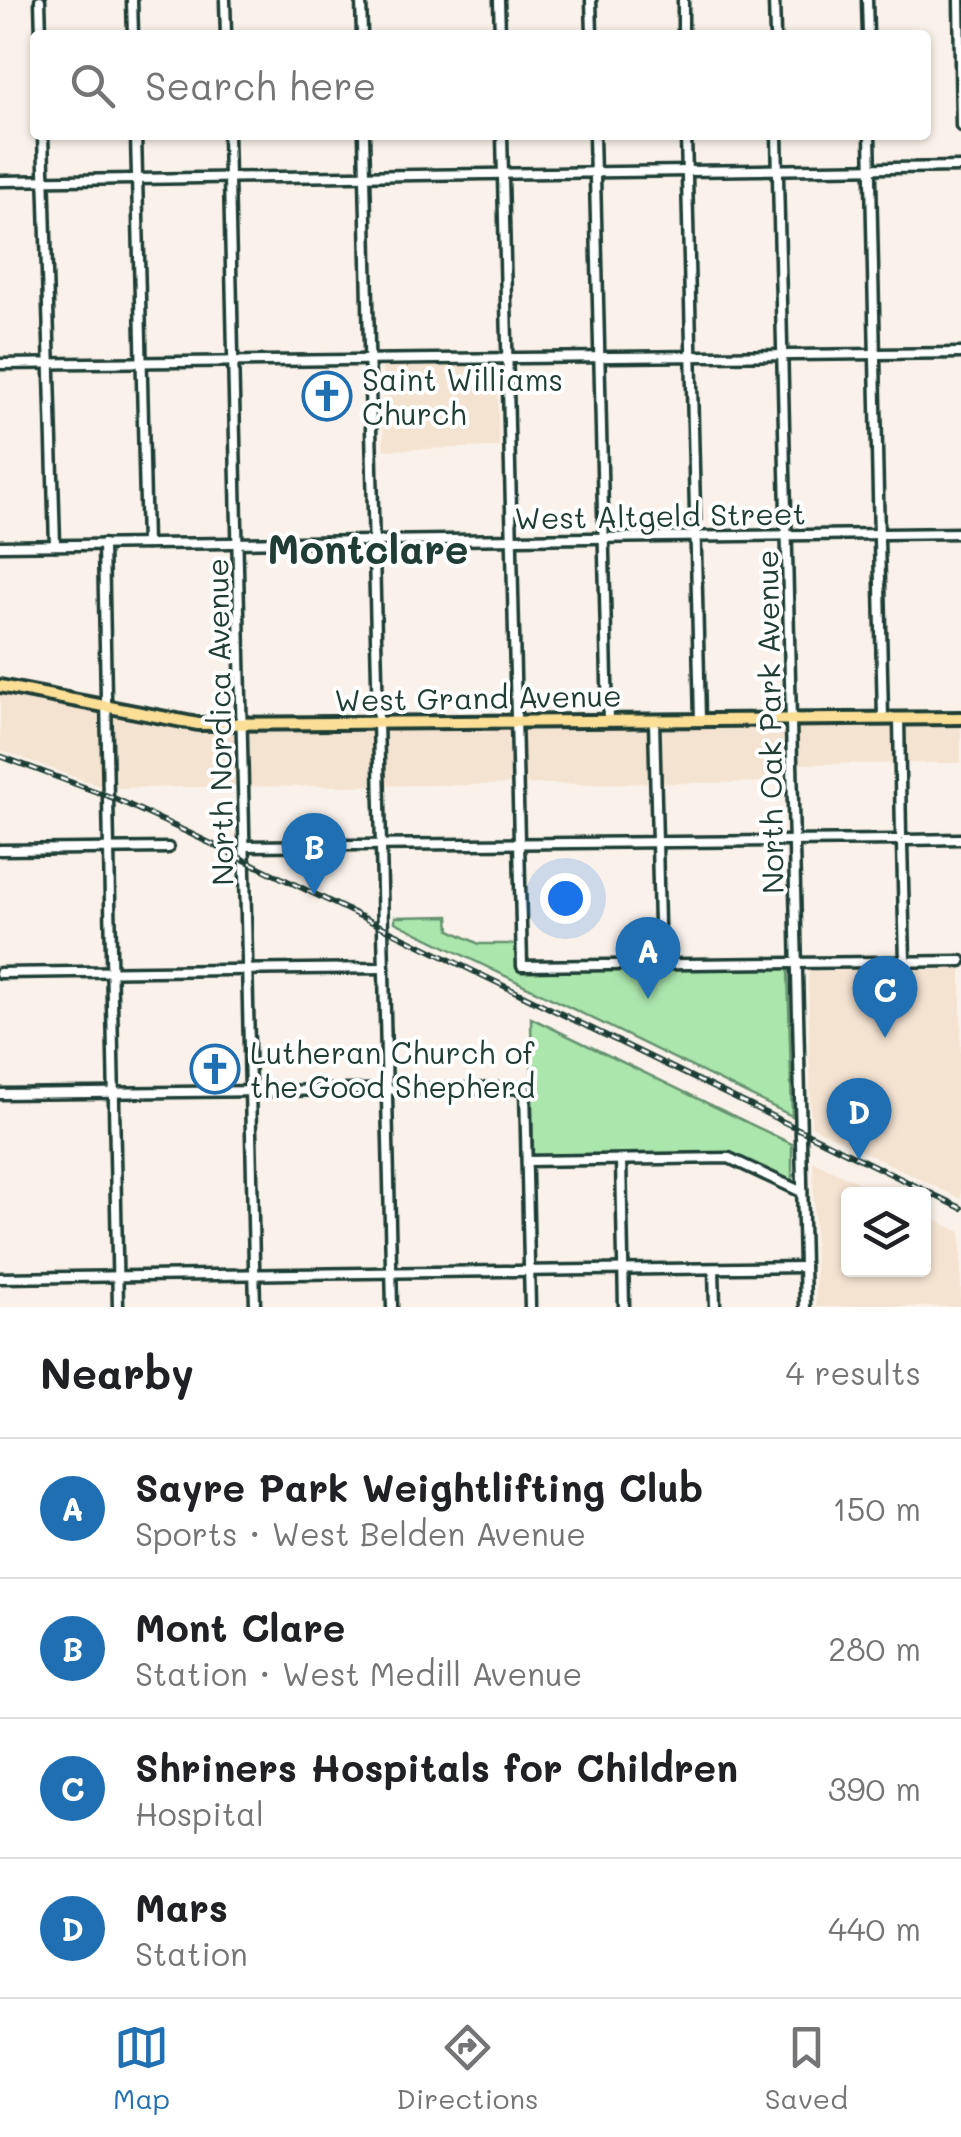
<!DOCTYPE html>
<meta charset="utf-8">
<style>
:root{--surface:#fff;--page:#f6f6f6;--text:#202124;--muted:#757577;--line:#e0e0e0;--accent:#1f6fb2}
body{margin:0;font-family:Mali,sans-serif;background:var(--page);color:var(--text)}
.controls{position:absolute;right:30px;bottom:30px;display:grid;overflow:hidden;border-radius:10px;box-shadow:0 2px 8px #0004}
.controls button{width:90px;height:90px;display:grid;place-items:center;padding:0;border:0;border-bottom:2px solid var(--line);background:var(--surface);color:var(--text);font:50px sans-serif}
.you{position:absolute;left:565px;top:898px;width:35px;height:35px;margin:-25px;border:8px solid #fff;border-radius:50%;background:#1a73e8;box-shadow:0 0 0 15px #1a73e833}
.badge{display:grid;place-items:center;width:65px;height:65px;border-radius:50%;background:var(--accent);color:#fff;font-size:32px;font-weight:700}
.pin{position:absolute;translate:-50% -82px;filter:drop-shadow(0 2px 5px #0008)}
.pin::after{content:'';position:absolute;top:52px;width:35px;height:30px;background:inherit;clip-path:polygon(0 0,100% 0,50% 100%)}
.list{margin:0;padding:0;list-style:none}
h2{display:flex;justify-content:space-between;align-items:center;height:130px;margin:0;padding:0 40px;font-size:42px}
h2 small{font-size:32px;font-weight:400;color:var(--muted)}
.list li{display:grid;grid-template-columns:65px 1fr auto;gap:30px;align-items:center;box-sizing:border-box;height:140px;padding:0 40px;border-top:2px solid var(--line)}
.list b{display:block;font-size:38px;white-space:nowrap}
.list p{margin:0;font-size:32px;white-space:nowrap;color:var(--muted)}
.list em{font-size:32px;font-style:normal;color:var(--muted)}
.icon{flex:none;width:55px;height:55px;fill:none;stroke:currentColor;stroke-width:2;stroke-linecap:round;stroke-linejoin:round}
.map{position:relative;flex:none;width:961px;height:1307px;overflow:hidden}
.search{position:absolute;background:var(--surface);box-shadow:0 2px 8px #0004;left:30px;right:30px;top:30px;height:110px;display:flex;align-items:center;gap:25px;box-sizing:border-box;padding:0 35px;border-radius:10px;color:var(--muted);font-size:38px}
.sheet{height:690px;background:var(--surface)}
nav{display:flex;justify-content:space-around;align-items:center;box-sizing:border-box;height:140px;border-top:2px solid var(--line);background:var(--surface);font-size:28px;color:var(--muted)}
nav a{display:grid;justify-items:center;gap:5px}
nav .on{color:var(--accent)}
.map>svg:first-child{display:block}
.built{fill:#f5e3d1}
.green{fill:#abe6ac;stroke:#659270;stroke-width:2.5}
.lines{fill:none;stroke-linecap:round;stroke-linejoin:round}
.minor-casing{stroke:#1f3d34;stroke-width:15}
.major-casing{stroke:#1f3d34;stroke-width:18}
.minor{stroke:#fff;stroke-width:8}
.major{stroke:#fbdf96;stroke-width:10}
.rail-casing{stroke:#1f3d34;stroke-width:6}
.rail{stroke:#fff;stroke-width:2.5;stroke-dasharray:8;stroke-linecap:butt}
.labels{text-anchor:middle;dominant-baseline:central;stroke-width:8;stroke-linejoin:round;paint-order:stroke}
.poi-label{font-size:30px;fill:#1f3d34;stroke:#fff;text-anchor:start}
.street-label{font-size:30px;fill:#1f3d34;stroke:#fff}
.district-label{font-size:40px;font-weight:bold;fill:#1f3d34;stroke:#fff}
</style>
<div class="map">
<svg width="961" height="1307" viewBox="0 0 961 1307">
<rect width="100%" height="100%" fill="#faf2ea"/>
<filter id="ink" filterUnits="userSpaceOnUse"><feTurbulence type="fractalNoise" baseFrequency=".01" numOctaves="2"/><feDisplacementMap in="SourceGraphic" scale="20" xChannelSelector="R" yChannelSelector="G"/><feConvolveMatrix kernelMatrix="1 2 1 2 8 2 1 2 1" color-interpolation-filters="sRGB"/></filter>
<g filter="url(#ink)">
<g class="built">
<path d="M 497,365 L 499,447 L 384,450 L 382,367 Z"/>
<path d="M 0,693 L 189,732 L 961,725 L 961,763 L 796,764 L 796,782 L 105,788 L 0,750 Z"/>
<path d="M 961,969 L 961,1199 L 811,1126 L 808,971 Z"/>
<path d="M 813,1161 L 883,1194 L 848,1194 L 848,1270 L 924,1270 L 924,1214 L 961,1232 L 961,1307 L 816,1307 Z"/>
</g>
<g class="green">
<path d="M 449,916 L 450,930 L 479,944 L 517,944 L 518,969 L 788,968 L 792,1116 L 395,922 L 395,917 Z"/>
<path d="M 531,1018 L 792,1144 L 792,1182 L 732,1154 L 533,1156 Z"/>
</g>
<g class="lines">
<g class="minor-casing">
<g id="minor">
<path d="M 40,0 L 41,35"/>
<path d="M 132,0 L 133,35"/>
<path d="M 225,0 L 226,35"/>
<path d="M 361,0 L 362,35"/>
<path d="M 499,0 L 500,35"/>
<path d="M 591,0 L 592,35"/>
<path d="M 683,0 L 683,35"/>
<path d="M 774,0 L 775,35"/>
<path d="M 867,0 L 868,35"/>
<path d="M 959,0 L 961,126"/>
<path d="M 43,135 L 55,545"/>
<path d="M 136,135 L 146,544"/>
<path d="M 228,135 L 255,1307"/>
<path d="M 364,135 L 392,1307"/>
<path d="M 502,135 L 522,966 L 961,961"/>
<path d="M 594,135 L 608,721"/>
<path d="M 686,135 L 700,720"/>
<path d="M 777,135 L 805,1307"/>
<path d="M 870,135 L 883,718"/>
<path d="M 0,181 L 961,167"/>
<path d="M 0,364 L 961,353"/>
<path d="M 103,544 L 118,1307"/>
<path d="M 0,546 L 961,533"/>
<path d="M 899,718 L 901,835"/>
<path d="M 654,721 L 660,964"/>
<path d="M 906,840 L 961,839"/>
<path d="M 902,844 L 905,961"/>
<path d="M 244,846 L 897,840"/>
<path d="M 0,850 L 168,848"/>
<path d="M 0,973 L 384,968"/>
<path d="M 0,1094 L 525,1088 L 530,1307"/>
<path d="M 621,1160 L 624,1307"/>
<path d="M 527,1161 L 729,1158 L 802,1192"/>
<path d="M 714,1269 L 715,1307"/>
<path d="M 0,1278 L 804,1267"/>
</g>
</g>
<g class="major-casing">
<path id="major" d="M 0,686 L 198,724 L 961,718"/>
</g>
<use href="#minor" class="minor"/>
<use href="#major" class="major"/>
<g class="rail-casing">
<path id="rail" d="M 0,756 L 116,799 L 191,834 L 961,1208"/>
</g>
<use href="#rail" class="rail"/>
</g>
</g>
<defs>
<g id="church-ring" transform="scale(2.5)"><circle r="9.5" fill="#fff" stroke="#1f6fb2" stroke-width="1.5"/><path d="M-1.2-6h2.4v3.5h3.3v2.4h-3.3V6h-2.4V-.1h-3.3v-2.4h3.3Z" fill="#1f6fb2"/></g>
</defs>
<g fill-rule="evenodd">
<use href="#church-ring" x="327" y="396"/>
<use href="#church-ring" x="215" y="1069"/>
</g>
<g class="labels">
<g class="poi-label">
<text x="362" y="379">Saint Williams<tspan x="362" dy="34">Church</tspan></text>
<text x="250" y="1052">Lutheran Church of<tspan x="250" dy="34">the Good Shepherd</tspan></text>
</g>
<g class="street-label">
<text transform="translate(660 515) rotate(-1)">West Altgeld Street</text>
<text transform="translate(478 697) rotate(-1)">West Grand Avenue</text>
<text transform="translate(219 722) rotate(-91)">North Nordica Avenue</text>
<text transform="translate(769 722) rotate(-91)">North Oak Park Avenue</text>
</g>
<g class="district-label">
<text x="368" y="548">Montclare</text>
</g>
</g>
</svg>
<div class="controls">
<button><svg class="icon" aria-label="layers" viewBox="0 0 24 24"><path d="M12 4l9 5-9 5-9-5zM3 14l9 5 9-5"/></svg></button>
</div>
<div class="you"></div>
<div class="pin badge" style="left:648px;top:999px">A</div>
<div class="pin badge" style="left:314px;top:895px">B</div>
<div class="pin badge" style="left:885px;top:1038px">C</div>
<div class="pin badge" style="left:859px;top:1160px">D</div>
<div class="search"><svg class="icon" aria-label="search" viewBox="0 0 24 24"><circle cx="10" cy="10" r="6"/><path d="M15 15l6 6"/></svg>Search here</div>
</div>
<section class="sheet">
<h2>Nearby<small>4 results</small></h2>
<ul class="list">
<li><span class="badge">A</span><div><b>Sayre Park Weightlifting Club</b><p>Sports · West Belden Avenue</p></div><em>150 m</em></li>
<li><span class="badge">B</span><div><b>Mont Clare</b><p>Station · West Medill Avenue</p></div><em>280 m</em></li>
<li><span class="badge">C</span><div><b>Shriners Hospitals for Children</b><p>Hospital</p></div><em>390 m</em></li>
<li><span class="badge">D</span><div><b>Mars</b><p>Station</p></div><em>440 m</em></li>
</ul>
</section>
<nav>
<a class="on"><svg class="icon" aria-label="map" viewBox="0 0 24 24"><path d="M3 6l6-2 6 2 6-2v14l-6 2-6-2-6 2zM9 4v14M15 6v14"/></svg>Map</a>
<a><svg class="icon" aria-label="directions" viewBox="0 0 24 24"><path d="M12 3l9 9-9 9-9-9zM9 14v-3h6M13 9l2 2-2 2"/></svg>Directions</a>
<a><svg class="icon" aria-label="saved" viewBox="0 0 24 24"><path d="M7 4h10v16l-5-4-5 4z"/></svg>Saved</a>
</nav>
